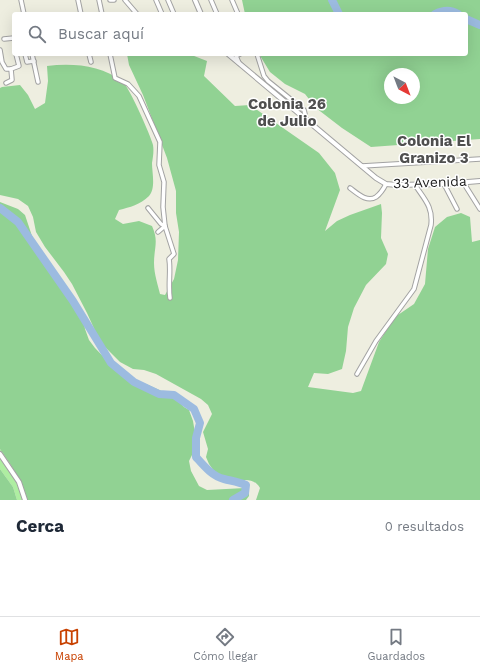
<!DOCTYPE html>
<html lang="es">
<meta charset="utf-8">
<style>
:root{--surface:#fff;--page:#f2f2f3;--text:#1f2937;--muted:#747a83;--line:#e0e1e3;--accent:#c84100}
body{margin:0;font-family:"Work Sans",sans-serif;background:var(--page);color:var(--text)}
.compass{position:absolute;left:384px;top:68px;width:36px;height:36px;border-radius:50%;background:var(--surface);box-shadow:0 4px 16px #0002;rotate:138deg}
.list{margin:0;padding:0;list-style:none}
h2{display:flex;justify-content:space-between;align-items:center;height:52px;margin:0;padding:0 16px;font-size:17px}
h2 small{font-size:13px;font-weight:400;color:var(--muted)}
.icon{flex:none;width:22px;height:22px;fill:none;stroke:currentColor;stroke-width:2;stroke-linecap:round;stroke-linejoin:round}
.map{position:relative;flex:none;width:480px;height:500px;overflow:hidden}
.search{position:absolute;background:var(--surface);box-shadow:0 4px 16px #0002;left:12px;right:12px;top:12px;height:44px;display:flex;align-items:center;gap:10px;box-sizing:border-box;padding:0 14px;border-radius:4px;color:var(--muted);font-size:15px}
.sheet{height:116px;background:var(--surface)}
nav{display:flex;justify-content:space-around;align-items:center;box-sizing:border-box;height:56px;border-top:1px solid var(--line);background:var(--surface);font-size:11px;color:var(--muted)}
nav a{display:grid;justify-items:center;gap:2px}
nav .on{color:var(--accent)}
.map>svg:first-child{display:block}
.grass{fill:#aeeea1}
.forest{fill:#91d293;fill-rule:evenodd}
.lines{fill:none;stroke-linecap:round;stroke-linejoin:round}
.river{stroke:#9cbbe0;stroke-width:8}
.minor-casing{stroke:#a3a3a3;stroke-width:5.5}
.tertiary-casing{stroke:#a3a3a3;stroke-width:6}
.minor{stroke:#fff;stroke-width:3.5}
.tertiary{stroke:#fff;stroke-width:4}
.labels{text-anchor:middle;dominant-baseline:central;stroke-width:3;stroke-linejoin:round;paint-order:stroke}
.street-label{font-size:14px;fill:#1c1c1c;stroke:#fff}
.neighbourhood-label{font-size:15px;font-weight:bold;fill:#4f4f4f;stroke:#fff}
</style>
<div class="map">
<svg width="480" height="500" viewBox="0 0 480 500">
<rect width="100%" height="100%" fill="#eeeee0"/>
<path class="grass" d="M 0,449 C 9,462 25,484 26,500 L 17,500 L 13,487 L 0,469 Z"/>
<g class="forest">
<path d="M 242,0 L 480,0 L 480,139 L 371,147 L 342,128 L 316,108 L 305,94 L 285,84 L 270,72 L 259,54 L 466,54 L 466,14 L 245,14 ZM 390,74 L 414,74 L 414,98 L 390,98 Z"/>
<path d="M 127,54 L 189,54 L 207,61 L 204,76 L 235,106 L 250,105 L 319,153 L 335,173 L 340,190 L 325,231 L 337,221 L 350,215 L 381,204 L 382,213 L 381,238 L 388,254 L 386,264 L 366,285 L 354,308 L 348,327 L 346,351 L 342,369 L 328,374 L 314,373 L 308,387 L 353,393 L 361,391 L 379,342 L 395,317 L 414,304 L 425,284 L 428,249 L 435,227 L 447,217 L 461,213 L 470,217 L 472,242 L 480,240 L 480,500 L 256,500 L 260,488 C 251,473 236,484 221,481 L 209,464 L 206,457 L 208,449 L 203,432 L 212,414 L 208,405 L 201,399 L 156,374 L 144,370 L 133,369 L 120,362 L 104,346 L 97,335 L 87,313 L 72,284 L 64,272 L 45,247 L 36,232 L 33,217 L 28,206 L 18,199 L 0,195 L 0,88 L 2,87 L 20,85 L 28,95 L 35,109 L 45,103 L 48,81 L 47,66 C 73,63 101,65 123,82 C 129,87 151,136 153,145 C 154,151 153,157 152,163 C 152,173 156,188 149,196 C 140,205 130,207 119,210 L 115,219 L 123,224 L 139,221 L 152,226 C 159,241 154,248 154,263 C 154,274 158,285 160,294 L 165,295 L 174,279 L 178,260 L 179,232 L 176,213 L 176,191 L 167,158 L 143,95 L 129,65 Z"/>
<path d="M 0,202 L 18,209 L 25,215 L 33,239 L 48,268 L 56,281 L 76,308 L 84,323 L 85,329 L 89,340 L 95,348 L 118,372 L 130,380 L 146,384 L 175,397 L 184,407 L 189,410 L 193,421 L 197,445 L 189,461 L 191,471 L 199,486 L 207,490 L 245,488 L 249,491 L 249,496 L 246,500 L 26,500 C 25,484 9,462 0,449 Z"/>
<path d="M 0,469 L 13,487 L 17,500 L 0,500 Z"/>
</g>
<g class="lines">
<g class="river">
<path d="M 332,0 L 339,14"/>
<path d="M 435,14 C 443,10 450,9 458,14"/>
<path d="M 466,19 L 480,25"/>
<path d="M 0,208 L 18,222 L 73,301 L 111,363 L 134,382 L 159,394 L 174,395 L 194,409 L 200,423 L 196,438 L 196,457 C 204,466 212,476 224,479 C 232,481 239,482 246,485 L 245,493 L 233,500"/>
</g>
<g class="minor-casing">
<g id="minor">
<path d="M 21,0 L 24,14"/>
<path d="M 78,0 L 81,14"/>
<path d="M 99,0 L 102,14"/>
<path d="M 110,0 L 114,0"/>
<path d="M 125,0 L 137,14"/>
<path d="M 156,0 L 162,14"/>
<path d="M 168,0 L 174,14"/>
<path d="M 211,0 L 217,14"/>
<path d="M 232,0 L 238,14"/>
<path d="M 4,39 L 14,38"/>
<path d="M 0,50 L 2,62 L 6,69 L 11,69"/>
<path d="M 25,54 L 27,62 L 34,61"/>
<path d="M 32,54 L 38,82"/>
<path d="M 89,54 L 91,62"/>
<path d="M 110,54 L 115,78 L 128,84 L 139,96 L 160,142 L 159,165 L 164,182 L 163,207 L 165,226 L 174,254 L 169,259 C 171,270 168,285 170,298"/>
<path d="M 257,54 L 264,76 L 268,81 L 304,110 L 305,114 L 304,119"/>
<path d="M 239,63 L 236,56 L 240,54"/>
<path d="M 6,83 L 12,80 L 11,69 L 19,66 L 16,54"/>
<path d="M 362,166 L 480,159"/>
<path d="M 463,182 L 480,209"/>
<path d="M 444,184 L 457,209"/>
<path d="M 350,188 C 357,193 367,203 376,197 C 380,194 384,188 386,184"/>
<path d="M 148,208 L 161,224 L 165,226 L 158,232"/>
<path d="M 357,374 L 376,341 L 414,289 L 431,225 C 433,207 425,200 415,185"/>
</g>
</g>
<g class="tertiary-casing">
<g id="tertiary">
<path d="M 195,0 L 201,14"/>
<path d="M 228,54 L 376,178 L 386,184 L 397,185 L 444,184 L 480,181"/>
<path d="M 0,454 L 19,482 L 25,500"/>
</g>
</g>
<use href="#minor" class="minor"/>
<use href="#tertiary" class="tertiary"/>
</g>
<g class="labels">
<g class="street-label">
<text transform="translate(430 182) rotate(-2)">33 Avenida</text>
</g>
<g class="neighbourhood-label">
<text x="287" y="104">Colonia 26<tspan x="287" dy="17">de Julio</tspan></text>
<text x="434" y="141">Colonia El<tspan x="434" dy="17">Granizo 3</tspan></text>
</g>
</g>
</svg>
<svg class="compass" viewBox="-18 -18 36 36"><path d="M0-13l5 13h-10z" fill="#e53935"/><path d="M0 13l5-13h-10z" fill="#747a83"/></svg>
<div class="search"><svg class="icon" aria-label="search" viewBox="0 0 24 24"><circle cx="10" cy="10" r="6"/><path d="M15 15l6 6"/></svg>Buscar aquí</div>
</div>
<section class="sheet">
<h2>Cerca<small>0 resultados</small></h2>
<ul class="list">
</ul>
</section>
<nav>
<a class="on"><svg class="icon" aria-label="map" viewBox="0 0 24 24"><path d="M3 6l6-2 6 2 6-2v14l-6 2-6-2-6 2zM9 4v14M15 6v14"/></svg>Mapa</a>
<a><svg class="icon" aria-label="directions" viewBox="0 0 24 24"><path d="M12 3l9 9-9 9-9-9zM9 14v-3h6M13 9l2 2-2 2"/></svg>Cómo llegar</a>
<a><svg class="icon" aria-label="saved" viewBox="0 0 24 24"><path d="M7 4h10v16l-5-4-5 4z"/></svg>Guardados</a>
</nav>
